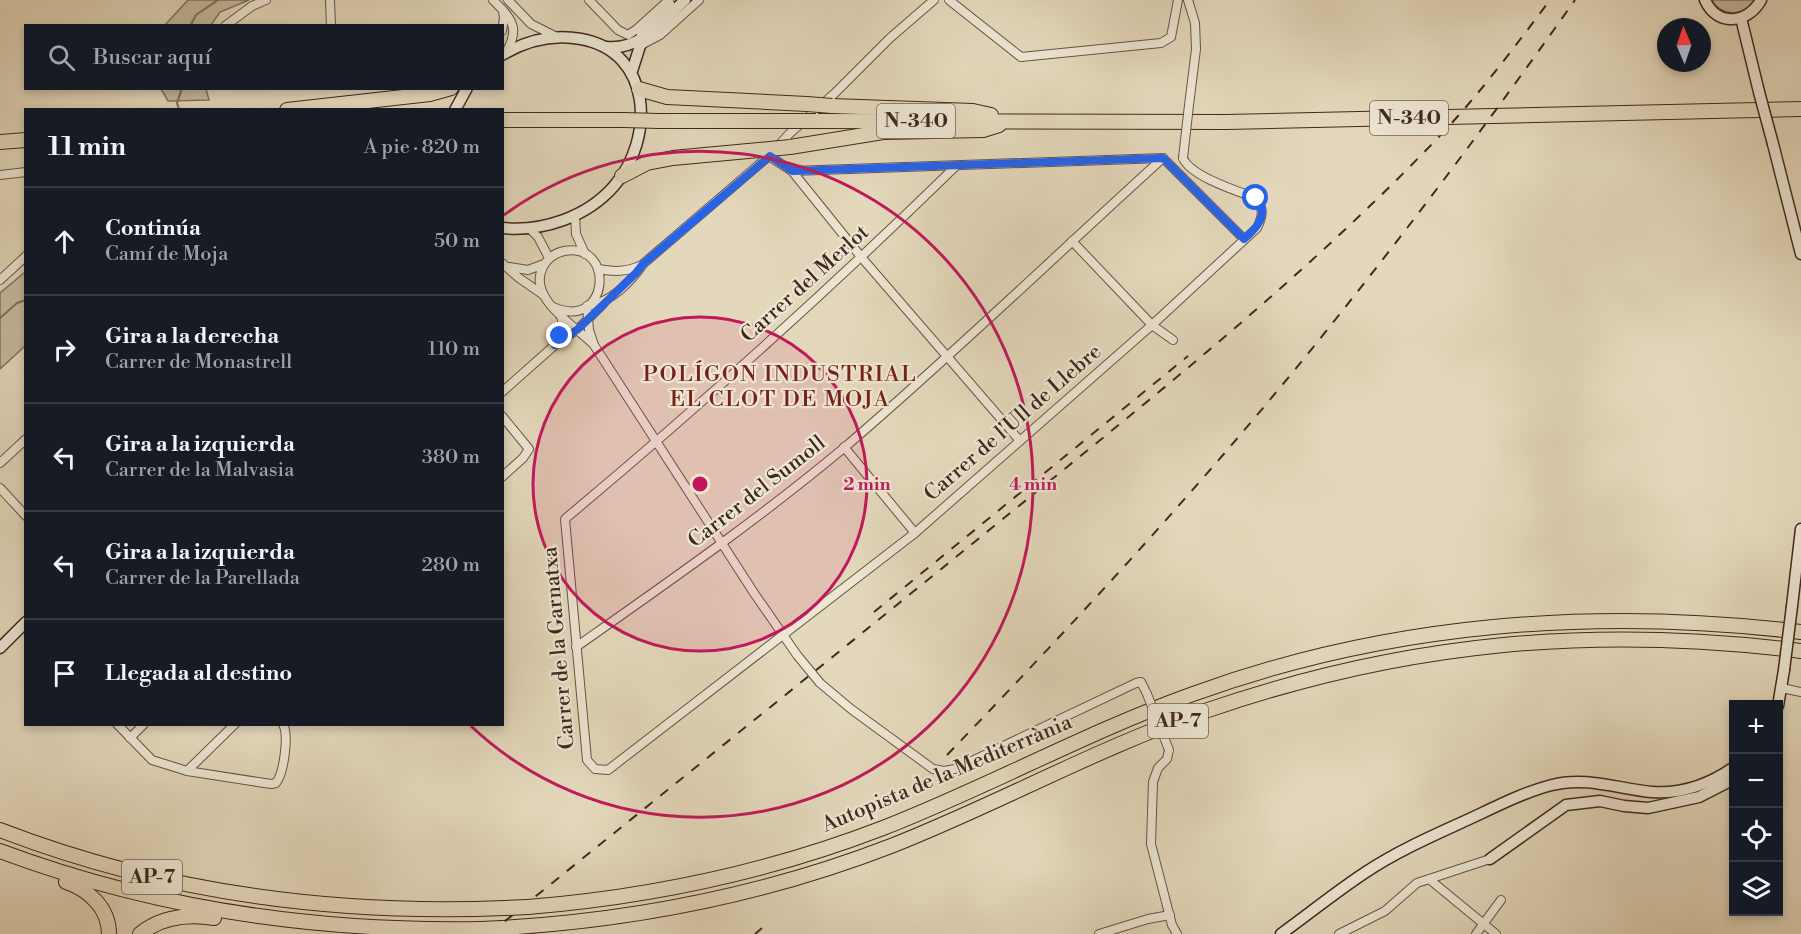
<!DOCTYPE html>
<html lang="es">
<meta charset="utf-8">
<style>
:root{--surface:#171b24;--page:#242831;--text:#f1f3f6;--muted:#9ea1a6;--line:#363941}
body{margin:0;font-family:"Libre Bodoni",serif;background:var(--page);color:var(--text)}
.controls{position:absolute;right:18px;bottom:18px;display:grid;overflow:hidden;border-radius:0px;box-shadow:0 3px 9px #0003}
.controls button{width:54px;height:54px;display:grid;place-items:center;padding:0;border:0;border-bottom:2px solid var(--line);background:var(--surface);color:var(--text);font:30px sans-serif}
.compass{position:absolute;left:1657px;top:18px;width:54px;height:54px;border-radius:50%;background:var(--surface);box-shadow:0 3px 9px #0003;rotate:358deg}
.stop{position:absolute;width:18px;height:18px;margin:-14px;border:4px solid #2563eb;border-radius:50%;background:#fff}
.stop.end{background:#2563eb;border-color:#fff;box-shadow:0 2px 6px #0008}
.list{margin:0;padding:0;list-style:none}
h2{display:flex;justify-content:space-between;align-items:center;height:78px;margin:0;padding:0 24px;font-size:26px}
h2 small{font-size:20px;font-weight:400;color:var(--muted)}
.list li{display:grid;grid-template-columns:39px 1fr auto;gap:18px;align-items:center;box-sizing:border-box;height:108px;padding:0 24px;border-top:2px solid var(--line)}
.list b{display:block;font-size:22px;white-space:nowrap}
.list p{margin:0;font-size:20px;white-space:nowrap;color:var(--muted)}
.list em{font-size:20px;font-style:normal;color:var(--muted)}
.icon{flex:none;width:33px;height:33px;fill:none;stroke:currentColor;stroke-width:2;stroke-linecap:round;stroke-linejoin:round}
.map{position:relative;flex:none;width:1801px;height:934px;overflow:hidden}
.search{position:absolute;background:var(--surface);box-shadow:0 3px 9px #0003;left:24px;top:24px;width:480px;height:66px;display:flex;align-items:center;gap:15px;box-sizing:border-box;padding:0 21px;border-radius:0px;color:var(--muted);font-size:22px}
.panel{position:absolute;background:var(--surface);box-shadow:0 3px 9px #0003;left:24px;top:108px;width:480px;height:618px;border-radius:0px}
.map>svg:first-child{display:block}
.green{fill:#c8baa1;stroke:#847160;stroke-width:1.5}
.lines{fill:none;stroke-linecap:round;stroke-linejoin:round}
.stream{stroke:#806e5c;stroke-width:2}
.street-casing{stroke:#685446;stroke-width:10}
.secondary-casing{stroke:#3f281e;stroke-width:13}
.highway-casing{stroke:#3f281e;stroke-width:16}
.street{stroke:#ede6d3;stroke-width:8}
.secondary{stroke:#ede6d3;stroke-width:10}
.highway{stroke:#e4d8bc;stroke-width:14}
.rail{stroke:#3f281e;stroke-width:2;stroke-dasharray:10 10;stroke-linecap:butt}
.street-bridge-casing{stroke:#685446;stroke-width:10;stroke-linecap:butt}
.secondary-bridge-casing{stroke:#3f281e;stroke-width:13;stroke-linecap:butt}
.highway-bridge-casing{stroke:#3f281e;stroke-width:16;stroke-linecap:butt}
.street-bridge{stroke:#ede6d3;stroke-width:8}
.secondary-bridge{stroke:#ede6d3;stroke-width:10}
.highway-bridge{stroke:#e4d8bc;stroke-width:14}
.route{stroke:#2563eb;stroke-width:8}
.ring{fill:none;stroke:#c2185b;stroke-width:3}
.labels{text-anchor:middle;dominant-baseline:central;stroke-width:4.5;stroke-linejoin:round;paint-order:stroke}
.shield{fill:#ede6d3;stroke:#736154;stroke-width:1.5}
.shield-label{font-size:20px;font-weight:bold;fill:#3f281e}
.street-label{font-size:21px;fill:#3f281e;stroke:#ede6d3}
.neighbourhood-label{font-size:22px;letter-spacing:1.5px;fill:#7a1f14;stroke:#ede6d3}
.centre{fill:#c2185b;stroke:#ede6d3;stroke-width:3}
.ring-label{font-size:18px;text-anchor:middle;font-weight:bold;fill:#c2185b;stroke:#ede6d3;stroke-width:4.5;stroke-linejoin:round;paint-order:stroke}
</style>
<div class="map">
<svg width="1801" height="934" viewBox="0 0 1801 934">
<rect width="100%" height="100%" fill="#e4d8bc"/>
<filter id="stains"><feTurbulence type="fractalNoise" baseFrequency=".00333" numOctaves="4"/><feColorMatrix values="0 0 0 0 .2 0 0 0 0 .09 0 0 0 0 .02 0 0 0 .5 -.17"/></filter>
<radialGradient id="worn" r=".72"><stop offset=".6" stop-color="#630" stop-opacity="0"/><stop offset="1" stop-color="#630" stop-opacity=".3"/></radialGradient>
<g class="green">
<path d="M 188,0 L 249,0 L 220,12 L 211,25 L 165,25 Z"/>
<path d="M 1711,0 L 1755,0 C 1743,17 1723,17 1711,0 Z"/>
<path d="M 161,89 L 206,89 L 209,100 L 168,101 Z"/>
<path d="M 25,272 L 25,346 L 0,369 L 0,293 Z"/>
</g>
<g class="lines">
<g class="stream">
<path d="M 190,26 L 196,15 L 218,0"/>
<path d="M 179,109 L 177,103 L 182,88"/>
<path d="M 0,318 L 17,303 L 26,300"/>
</g>
<g class="street-casing">
<g id="street">
<path d="M 330,0 L 331,26"/>
<path d="M 493,0 C 511,18 521,28 506,52"/>
<path d="M 508,0 L 531,24 L 557,37"/>
<path d="M 589,0 L 618,30 L 628,35 L 637,29 L 669,0"/>
<path d="M 949,0 L 1021,57 L 1161,43 L 1171,37 L 1178,0"/>
<path d="M 1188,0 L 1195,23 L 1196,49 L 1189,105"/>
<path d="M 225,26 L 252,6 L 266,0"/>
<path d="M 502,31 L 504,18 L 503,11"/>
<path d="M 641,34 L 670,4"/>
<path d="M 641,45 L 660,35 L 699,0"/>
<path d="M 769,156 L 792,171 L 862,258 L 1020,441"/>
<path d="M 1163,158 L 1244,239"/>
<path d="M 956,166 C 830,289 700,406 565,519 L 587,760 L 595,769 L 608,770 L 915,533 L 1152,325 L 1257,228 C 1263,216 1264,208 1256,198 C 1237,191 1190,176 1183,158"/>
<path d="M 792,171 L 1163,158"/>
<path d="M 0,175 L 26,172"/>
<path d="M 575,215 L 576,234 L 585,254"/>
<path d="M 530,229 L 538,237 L 549,258"/>
<path d="M 1072,241 L 1152,325 L 1173,340"/>
<path d="M 502,263 L 519,278 L 542,294"/>
<path d="M 509,267 L 528,270 L 544,264"/>
<path d="M 598,269 C 615,272 626,272 642,265"/>
<path d="M 0,280 L 26,256"/>
<path d="M 589,305 C 611,303 631,281 643,264 L 769,156 L 789,134 L 835,93 L 890,38 L 934,0"/>
<path d="M 587,306 L 589,330 L 594,345 L 754,593 L 797,655"/>
<path d="M 553,307 C 610,332 616,241 564,251 C 555,253 547,259 543,267 C 527,297 572,324 591,342"/>
<path d="M 555,344 L 563,324 L 560,313"/>
<path d="M 502,392 L 555,345 L 578,329 L 603,304"/>
<path d="M 502,416 L 529,449 L 523,458 L 502,477"/>
<path d="M 844,447 L 915,533"/>
<path d="M 0,463 L 26,439"/>
<path d="M 0,488 L 26,516"/>
<path d="M 576,647 C 667,583 759,519 845,447 C 954,354 1057,254 1163,158"/>
<path d="M 820,683 L 851,709 L 933,769 L 944,771 L 955,769 L 1136,683 L 1141,682 L 1147,694"/>
<path d="M 1782,688 L 1801,692"/>
<path d="M 117,724 L 152,760 L 187,771 L 271,784 L 276,783 C 284,773 289,735 283,724"/>
<path d="M 130,738 L 144,724"/>
<path d="M 1169,750 L 1167,759 L 1158,768 L 1153,782 L 1151,844 L 1172,925 L 1177,934"/>
<path d="M 187,771 L 235,724"/>
<path d="M 1429,879 L 1496,934"/>
<path d="M 1099,934 L 1148,919 L 1170,915"/>
<path d="M 1339,934 L 1385,911 L 1417,883 L 1490,859"/>
<path d="M 1476,934 L 1501,900"/>
</g>
</g>
<g class="secondary-casing">
<g id="secondary">
<path d="M 1705,0 C 1717,27 1748,24 1761,0"/>
<path d="M 1741,18 L 1759,92"/>
<path d="M 606,47 C 640,51 662,21 685,0"/>
<path d="M 502,55 C 527,40 553,34 581,39 C 653,52 655,139 614,186 C 587,217 543,232 502,228"/>
<path d="M 632,71 L 640,46 L 645,38"/>
<path d="M 455,110 L 467,88"/>
<path d="M 1773,144 L 1801,254"/>
<path d="M 1792,606 L 1801,529"/>
<path d="M 0,648 L 26,622"/>
<path d="M 1778,706 L 1784,670"/>
<path d="M 1490,859 L 1566,805 L 1600,801 L 1624,806 L 1648,808 L 1699,797 L 1734,779"/>
<path d="M 1281,934 C 1310,913 1337,891 1366,872 C 1402,848 1442,832 1480,814 C 1503,803 1528,791 1552,785 C 1586,776 1619,789 1652,792 C 1681,794 1710,784 1734,767"/>
</g>
</g>
<g class="highway-casing">
<g id="highway">
<path d="M 639,89 L 667,97 L 807,104"/>
<path d="M 832,106 L 973,111 L 991,115"/>
<path d="M 287,110 L 430,94 L 451,88"/>
<path d="M 502,120 L 624,120"/>
<path d="M 659,121 L 786,121"/>
<path d="M 816,121 L 1226,122 L 1801,109"/>
<path d="M 0,142 L 26,140"/>
<path d="M 790,147 L 883,132 L 983,130 L 999,125"/>
<path d="M 622,176 L 647,163 L 673,158 L 759,150"/>
<path d="M 0,830 C 163,893 331,915 505,908"/>
<path d="M 0,851 C 155,909 317,932 481,929"/>
<path d="M 66,882 C 89,890 109,908 109,934"/>
<path d="M 528,907 C 650,897 769,872 883,828 C 988,787 1087,732 1193,694 C 1388,623 1596,607 1801,632"/>
<path d="M 502,928 C 636,920 767,894 891,846 C 998,804 1099,747 1208,710 C 1406,642 1594,625 1801,651"/>
<path d="M 140,934 C 161,917 188,914 214,918"/>
</g>
</g>
<use href="#street" class="street"/>
<use href="#secondary" class="secondary"/>
<use href="#highway" class="highway"/>
<g class="rail">
<path d="M 874,612 L 1188,356"/>
<path d="M 947,755 C 1082,615 1214,472 1335,320 C 1418,216 1498,109 1575,0"/>
<path d="M 489,934 C 661,795 833,657 1004,518 C 1152,398 1301,280 1433,143 C 1476,99 1513,49 1550,0"/>
<path d="M 755,934 L 762,928"/>
</g>
<g class="street-bridge-casing">
<g id="street-bridge">
<path d="M 1183,158 L 1189,105"/>
<path d="M 797,655 L 820,683"/>
<path d="M 1147,694 L 1169,750"/>
</g>
</g>
<g class="secondary-bridge-casing">
<g id="secondary-bridge">
<path d="M 1759,92 L 1773,144"/>
<path d="M 1784,670 L 1792,606"/>
</g>
</g>
<g class="highway-bridge-casing">
<g id="highway-bridge">
<path d="M 807,104 L 832,106"/>
<path d="M 624,120 L 659,121"/>
<path d="M 786,121 L 816,121"/>
<path d="M 759,150 L 790,147"/>
<path d="M 505,908 L 528,907"/>
<path d="M 481,929 L 502,928"/>
</g>
</g>
<use href="#street-bridge" class="street-bridge"/>
<use href="#secondary-bridge" class="secondary-bridge"/>
<use href="#highway-bridge" class="highway-bridge"/>
</g>
<g class="lines">
<path class="route" d="M 560,336 L 555,345 L 578,329 L 636,273 L 643,264 L 770,156 L 792,171 L 1163,158 L 1244,239 C 1257,228 1270,214 1256,198"/>
</g>
<circle cx="700" cy="484" r="167" fill="#c2185b" fill-opacity=".12"/>
<g class="ring">
<circle cx="700" cy="484" r="167"/>
<path d="M504 215A333 333 0 1 1 471 726"/>
</g>
<g class="labels">
<g class="shield">
<rect x="1370" y="101" width="78" height="34" rx="4.5"/>
<rect x="877" y="104" width="78" height="34" rx="4.5"/>
<rect x="1148" y="704" width="60" height="34" rx="4.5"/>
<rect x="122" y="860" width="60" height="34" rx="4.5"/>
</g>
<g class="shield-label">
<text x="1409" y="118">N-340</text>
<text x="916" y="121">N-340</text>
<text x="1178" y="721">AP-7</text>
<text x="152" y="877">AP-7</text>
</g>
<g class="street-label">
<text transform="translate(805 284) rotate(-42)">Carrer del Merlot</text>
<text transform="translate(1013 423) rotate(-41)">Carrer de l'Ull de Llebre</text>
<text transform="translate(757 492) rotate(-38)">Carrer del Sumoll</text>
<text transform="translate(559 648) rotate(-95)">Carrer de la Garnatxa</text>
<text transform="translate(947 774) rotate(-23)">Autopista de la Mediterrània</text>
</g>
<g class="neighbourhood-label">
<text x="780" y="374">POLÍGON INDUSTRIAL<tspan x="780" dy="25">EL CLOT DE MOJA</tspan></text>
</g>
</g>
<circle cx="700" cy="484" r="9" class="centre"/>
<g class="ring-label">
<text x="867" y="490">2 min</text>
<text x="1033" y="490">4 min</text>
</g>
<rect width="100%" height="100%" filter="url(#stains)"/>
<rect width="100%" height="100%" fill="url(#worn)"/>
</svg>
<div class="controls">
<button>+</button>
<button>−</button>
<button><svg class="icon" aria-label="locate" viewBox="0 0 24 24"><circle cx="12" cy="12" r="6"/><path d="M12 2v4M12 18v4M2 12h4M18 12h4"/></svg></button>
<button><svg class="icon" aria-label="layers" viewBox="0 0 24 24"><path d="M12 4l9 5-9 5-9-5zM3 14l9 5 9-5"/></svg></button>
</div>
<svg class="compass" viewBox="-18 -18 36 36"><path d="M0-13l5 13h-10z" fill="#e53935"/><path d="M0 13l5-13h-10z" fill="#9ea1a6"/></svg>
<div class="stop" style="left:1256px;top:198px"></div>
<div class="stop end" style="left:560px;top:336px"></div>
<div class="search"><svg class="icon" aria-label="search" viewBox="0 0 24 24"><circle cx="10" cy="10" r="6"/><path d="M15 15l6 6"/></svg>Buscar aquí</div>
<section class="panel">
<h2>11 min<small>A pie · 820 m</small></h2>
<ul class="list">
<li><svg class="icon" aria-label="ahead" viewBox="0 0 24 24"><path d="M12 20V5M6 11l6-6 6 6"/></svg><div><b>Continúa</b><p>Camí de Moja</p></div><em>50 m</em></li>
<li><svg class="icon" aria-label="right" viewBox="0 0 24 24"><path d="M7 20v-9h11M14 6l5 5-5 5"/></svg><div><b>Gira a la derecha</b><p>Carrer de Monastrell</p></div><em>110 m</em></li>
<li><svg class="icon" aria-label="left" viewBox="0 0 24 24"><path d="M17 20v-9H6M10 6l-5 5 5 5"/></svg><div><b>Gira a la izquierda</b><p>Carrer de la Malvasia</p></div><em>380 m</em></li>
<li><svg class="icon" aria-label="left" viewBox="0 0 24 24"><path d="M17 20v-9H6M10 6l-5 5 5 5"/></svg><div><b>Gira a la izquierda</b><p>Carrer de la Parellada</p></div><em>280 m</em></li>
<li><svg class="icon" aria-label="arrive" viewBox="0 0 24 24"><path d="M6 21V4h12l-3 4 3 4H6"/></svg><div><b>Llegada al destino</b></div></li>
</ul>
</section>
</div>
